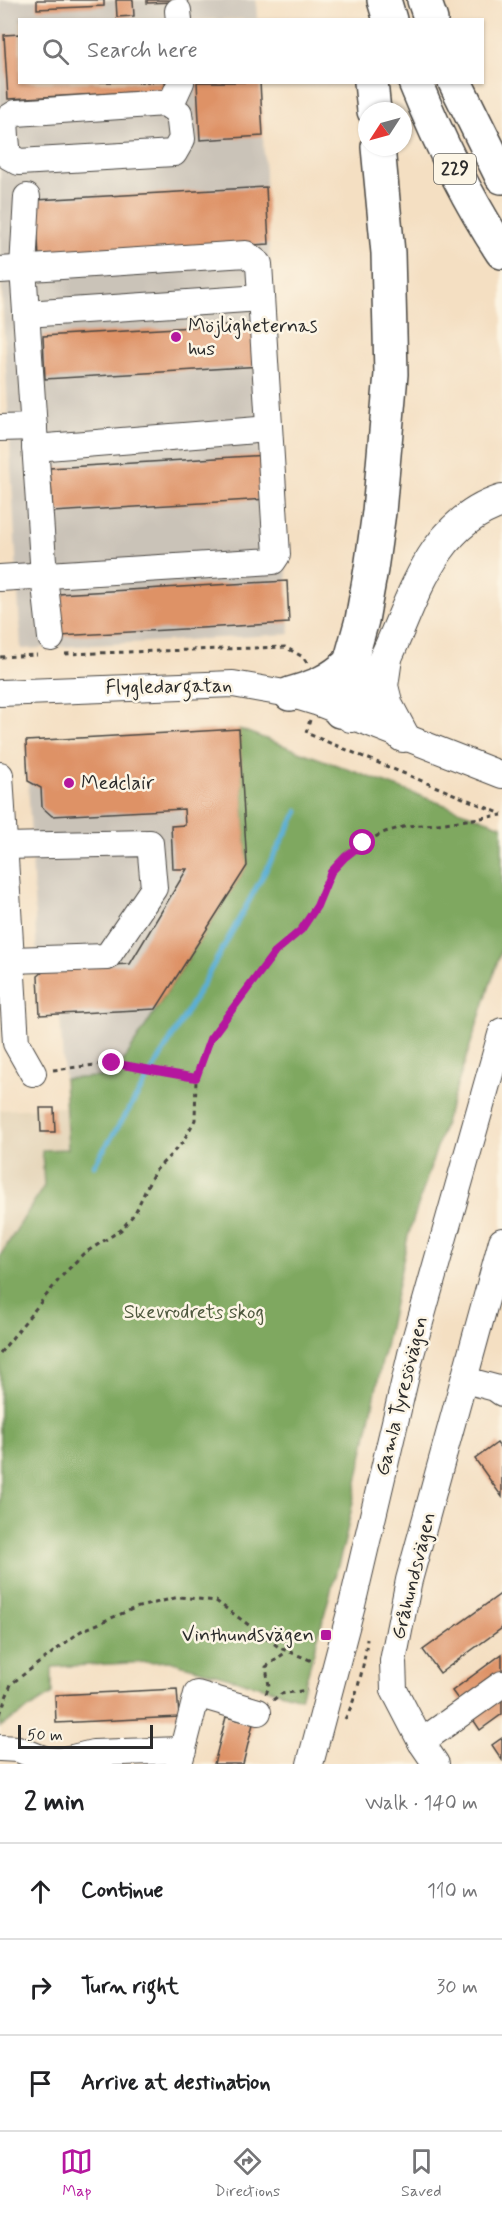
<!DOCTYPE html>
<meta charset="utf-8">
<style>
:root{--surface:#fff;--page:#f6f6f6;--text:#202124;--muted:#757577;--line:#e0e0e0;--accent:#b5179e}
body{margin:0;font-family:Mynerve,sans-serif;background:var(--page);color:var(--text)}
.compass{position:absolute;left:358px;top:102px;width:54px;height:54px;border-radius:50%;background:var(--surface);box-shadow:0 2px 4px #0004;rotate:234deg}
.scale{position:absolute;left:18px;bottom:15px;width:135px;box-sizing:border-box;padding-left:6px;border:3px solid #2b2b2b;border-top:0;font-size:16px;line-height:21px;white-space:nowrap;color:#2b2b2b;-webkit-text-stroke:4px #fcf5e5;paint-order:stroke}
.stop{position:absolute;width:18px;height:18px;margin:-14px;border:4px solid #b5179e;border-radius:50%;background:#fff}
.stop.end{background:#b5179e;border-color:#fff;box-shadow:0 2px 6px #0008}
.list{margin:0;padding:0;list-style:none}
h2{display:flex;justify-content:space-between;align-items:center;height:78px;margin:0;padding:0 24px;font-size:26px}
h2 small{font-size:20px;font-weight:400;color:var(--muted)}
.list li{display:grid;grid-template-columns:39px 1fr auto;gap:18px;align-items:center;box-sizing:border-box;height:96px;padding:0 24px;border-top:2px solid var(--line)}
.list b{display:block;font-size:22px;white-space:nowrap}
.list em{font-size:20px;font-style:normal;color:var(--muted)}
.icon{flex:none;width:33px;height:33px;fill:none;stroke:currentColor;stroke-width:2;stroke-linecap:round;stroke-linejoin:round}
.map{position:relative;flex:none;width:502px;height:1764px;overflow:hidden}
.search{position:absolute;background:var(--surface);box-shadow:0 2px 4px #0004;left:18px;right:18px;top:18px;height:66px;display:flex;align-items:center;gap:15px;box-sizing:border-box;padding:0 21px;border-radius:0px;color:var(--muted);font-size:22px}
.sheet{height:366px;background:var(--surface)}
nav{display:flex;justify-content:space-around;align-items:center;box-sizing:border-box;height:84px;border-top:2px solid var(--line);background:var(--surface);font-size:16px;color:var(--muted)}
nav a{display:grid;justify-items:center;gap:3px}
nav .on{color:var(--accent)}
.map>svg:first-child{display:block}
.built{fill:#e2d1b4}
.industrial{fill:#cac3b8}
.forest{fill:#7fa860;stroke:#556a46;stroke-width:1.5}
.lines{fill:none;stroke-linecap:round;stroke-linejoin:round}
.stream{stroke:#5aafd6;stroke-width:5}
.building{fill:#de9266}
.minor-casing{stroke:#494642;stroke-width:28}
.major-casing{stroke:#494642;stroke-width:34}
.highway-casing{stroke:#494642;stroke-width:36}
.path{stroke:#494642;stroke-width:3;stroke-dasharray:4.5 4.5;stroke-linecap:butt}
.minor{stroke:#fff;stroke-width:26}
.major{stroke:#fff;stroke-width:32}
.highway{stroke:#fff;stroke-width:33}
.route{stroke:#b5179e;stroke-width:8}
.poi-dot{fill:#b5179e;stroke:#fcf5e5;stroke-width:2}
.labels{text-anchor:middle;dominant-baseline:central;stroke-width:5;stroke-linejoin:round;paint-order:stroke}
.shield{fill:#fcf5e5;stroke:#6a6863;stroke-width:1.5}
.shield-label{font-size:18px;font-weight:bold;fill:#2b2b2b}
.poi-label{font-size:20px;fill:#2b2b2b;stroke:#fcf5e5;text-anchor:start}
.street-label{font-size:20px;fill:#2b2b2b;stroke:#fcf5e5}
.park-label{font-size:20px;fill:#4e583e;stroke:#fcf5e5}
</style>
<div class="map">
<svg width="502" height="1764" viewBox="0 0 502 1764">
<rect width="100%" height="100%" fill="#fcf5e5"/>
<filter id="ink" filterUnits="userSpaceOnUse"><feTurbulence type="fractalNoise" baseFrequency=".0167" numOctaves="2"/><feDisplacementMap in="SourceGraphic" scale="12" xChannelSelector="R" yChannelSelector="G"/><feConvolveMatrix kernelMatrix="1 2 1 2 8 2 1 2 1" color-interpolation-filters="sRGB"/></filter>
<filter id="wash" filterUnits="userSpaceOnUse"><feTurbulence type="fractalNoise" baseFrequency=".008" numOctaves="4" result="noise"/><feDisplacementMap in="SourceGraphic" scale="24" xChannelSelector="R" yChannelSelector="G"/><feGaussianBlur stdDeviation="1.35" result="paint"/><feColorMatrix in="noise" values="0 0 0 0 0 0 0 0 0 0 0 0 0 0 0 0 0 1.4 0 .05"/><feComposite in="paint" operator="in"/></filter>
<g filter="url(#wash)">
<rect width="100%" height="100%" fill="#f4dfc2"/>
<path class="built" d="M 66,1107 L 68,1149 L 42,1150 L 44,1186 L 0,1256 L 0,1110 Z"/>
<g class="industrial">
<path d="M 0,0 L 256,0 L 257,19 L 20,20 L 20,82 L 260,83 L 290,634 L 21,649 L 0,258 Z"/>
<path d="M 239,729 L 247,866 L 114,1076 L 64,1079 L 60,1015 L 40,1015 L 26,741 Z"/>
</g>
<path class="forest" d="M 239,729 L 502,826 L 502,948 L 408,1236 L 345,1540 L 301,1698 L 169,1661 L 52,1667 L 52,1694 L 0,1727 L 0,1256 L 44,1186 L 42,1150 L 68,1149 L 64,1079 L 114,1076 L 247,866 Z"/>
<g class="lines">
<path class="stream" d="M 94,1165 C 168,1050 233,931 298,811"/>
</g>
<g id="blocks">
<g class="building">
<path d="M 37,0 L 104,0 L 104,6 L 37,9 Z"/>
<path d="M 116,0 L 133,0 L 134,16 L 117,17 Z"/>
<path d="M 147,0 L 173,0 L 173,2 L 147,3 Z"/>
<path d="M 20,34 L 20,82 L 170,82 L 170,90 L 8,99 L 4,35 Z"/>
<path d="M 197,82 L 260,82 L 263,136 L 200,140 Z"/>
<path d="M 266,187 L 269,244 L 39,258 L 36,200 Z"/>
<path d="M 259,323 L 262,366 L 45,379 L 43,336 Z"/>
<path d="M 267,455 L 269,499 L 53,512 L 50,468 Z"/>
<path d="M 287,581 L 289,623 L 60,636 L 58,594 Z"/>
<path d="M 239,729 L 247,866 L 156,1009 L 40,1015 L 38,976 L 48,968 L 130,964 L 187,869 L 173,869 L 171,826 L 185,825 L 184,809 L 52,816 L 42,807 L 41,788 L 28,781 L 26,741 Z"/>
<path d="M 40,1108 L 54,1108 L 55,1132 L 41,1132 Z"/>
<path d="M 497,1443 L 502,1450 L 502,1497 L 475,1459 Z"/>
<path d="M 502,1593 L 502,1628 L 440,1673 L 423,1650 Z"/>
<path d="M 502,1654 L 502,1672 L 460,1702 L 452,1691 Z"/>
<path d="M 177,1689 L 179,1717 L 56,1723 L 55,1695 Z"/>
<path d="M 502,1696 L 502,1714 L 480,1730 L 472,1718 Z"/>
<path d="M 226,1717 L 253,1724 L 243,1764 L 214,1764 Z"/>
<path d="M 502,1738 L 502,1760 L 492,1745 Z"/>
</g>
</g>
</g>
<g filter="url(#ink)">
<use href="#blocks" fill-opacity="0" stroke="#494642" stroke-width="1.5"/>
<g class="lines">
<g class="minor-casing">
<g id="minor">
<path d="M 178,11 L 179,20"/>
<path d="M 170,106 L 181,82"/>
<path d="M 0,137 L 6,137 L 8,156 L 19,162 L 174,153 L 182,139 L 179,113 L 165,103 L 16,113 L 5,120 L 6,137"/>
<path d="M 27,197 L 23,268 L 44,576 L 51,638"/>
<path d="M 0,270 L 246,254 L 259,264 L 277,555 L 273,561 L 0,578"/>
<path d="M 26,314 L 261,298"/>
<path d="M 0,428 L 34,427"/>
<path d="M 35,448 L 269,429"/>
<path d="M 0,693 L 233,684 L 290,694 L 316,702 L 502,775"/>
<path d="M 0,775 L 16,1043 L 33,1073"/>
<path d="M 4,846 L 150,843 L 154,888 L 107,957 L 11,960"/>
<path d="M 465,1380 L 495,1388 L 502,1393"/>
<path d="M 421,1742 L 502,1684"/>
<path d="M 0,1748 L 18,1749 L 46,1760 L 60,1761 L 93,1753 L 183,1750"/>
<path d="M 179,1764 L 197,1694 L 258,1712"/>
<path d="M 310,1764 L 352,1605 L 411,1354 L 502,1031"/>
<path d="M 436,1764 L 421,1742 L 394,1690 L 393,1661 L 409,1580 L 502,1241"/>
</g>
</g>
<g class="major-casing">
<g id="major">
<path d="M 386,658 L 382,686 L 387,706 L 403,736"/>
<path d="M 351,716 C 363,696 377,676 387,655 C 414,597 432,523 502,501"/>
</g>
</g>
<g class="highway-casing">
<g id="highway">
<path d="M 384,0 L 390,20"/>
<path d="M 424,0 L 431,20"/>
<path d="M 371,82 L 374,111"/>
<path d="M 415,82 C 439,141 467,199 502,252"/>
<path d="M 455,82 L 502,177"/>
<path d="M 290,694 C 315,687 330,681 350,663"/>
<path d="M 340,711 L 350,663 L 362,620 L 371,569 L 379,512 L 391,374 L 388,253 L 378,147"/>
</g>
</g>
<g class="path">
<path d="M 65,654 L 285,647 L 303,657 L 307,663"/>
<path d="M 0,657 L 37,655"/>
<path d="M 310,720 L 306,733 L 502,814"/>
<path d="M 53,1070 L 112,1063 L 196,1078"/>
<path d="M 0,1353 L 61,1277 L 83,1254 L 121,1230 L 135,1213 L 154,1172 L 182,1143 L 195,1120 L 196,1078 L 210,1039 L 275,952 L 301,930 L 317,906 L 331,872 L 345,857 L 363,843 L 385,832 L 407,826 L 438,824 L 502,815"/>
<path d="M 266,1694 L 269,1686 L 266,1667 L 286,1652"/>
<path d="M 273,1700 L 281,1694 L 307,1690"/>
<path d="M 0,1714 L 11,1684 L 81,1631 L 135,1608 L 179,1597 L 216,1601 L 280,1648 L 315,1662"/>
<path d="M 345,1719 C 357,1698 365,1662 367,1639"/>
</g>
<use href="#minor" class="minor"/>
<use href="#major" class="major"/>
<use href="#highway" class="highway"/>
</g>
</g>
<g class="lines" filter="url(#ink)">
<path class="route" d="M 112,1063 L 196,1078 L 210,1039 L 275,952 L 301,930 L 317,906 L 331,872 L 345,857 L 363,843"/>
</g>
<g class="poi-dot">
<circle cx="176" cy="337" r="6"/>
<circle cx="69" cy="783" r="6"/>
<rect x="320" y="1629" width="12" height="12" rx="3"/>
</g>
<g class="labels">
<rect class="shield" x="434" y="154" width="42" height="30" rx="4.5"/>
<g class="shield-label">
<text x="455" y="169">229</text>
</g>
<g class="poi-label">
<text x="188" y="326">Möjligheternas<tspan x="188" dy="23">hus</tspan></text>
<text x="81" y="783">Medclair</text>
<text x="314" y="1635" text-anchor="end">Vinthundsvägen</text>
</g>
<g class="street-label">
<text transform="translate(169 687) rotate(-1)">Flygledargatan</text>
<text transform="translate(402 1396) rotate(-76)">Gamla Tyresövägen</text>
<text transform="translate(414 1576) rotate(-76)">Gråhundsvägen</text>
</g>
<g class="park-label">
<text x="194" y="1312">Skevrodrets skog</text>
</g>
</g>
</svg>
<svg class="compass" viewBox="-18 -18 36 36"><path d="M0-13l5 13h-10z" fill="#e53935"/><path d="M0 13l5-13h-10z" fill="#757577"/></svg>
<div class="scale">50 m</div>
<div class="stop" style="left:363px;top:843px"></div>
<div class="stop end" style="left:112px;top:1063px"></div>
<div class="search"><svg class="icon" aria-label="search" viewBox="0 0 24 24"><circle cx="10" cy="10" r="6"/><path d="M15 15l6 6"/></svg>Search here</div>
</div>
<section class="sheet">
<h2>2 min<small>Walk · 140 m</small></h2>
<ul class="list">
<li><svg class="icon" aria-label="ahead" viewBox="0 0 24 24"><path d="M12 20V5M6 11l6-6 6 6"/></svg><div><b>Continue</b></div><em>110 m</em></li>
<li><svg class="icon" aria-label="right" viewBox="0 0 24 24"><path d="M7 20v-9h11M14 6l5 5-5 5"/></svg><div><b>Turn right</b></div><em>30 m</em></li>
<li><svg class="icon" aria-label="arrive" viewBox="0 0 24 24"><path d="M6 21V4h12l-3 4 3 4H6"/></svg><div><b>Arrive at destination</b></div></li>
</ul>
</section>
<nav>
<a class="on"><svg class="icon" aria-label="map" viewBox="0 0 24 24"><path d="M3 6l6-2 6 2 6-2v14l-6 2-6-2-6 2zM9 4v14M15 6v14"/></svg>Map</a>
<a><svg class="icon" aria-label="directions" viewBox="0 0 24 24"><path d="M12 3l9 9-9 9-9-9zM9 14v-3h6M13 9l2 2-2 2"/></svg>Directions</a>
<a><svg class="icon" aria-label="saved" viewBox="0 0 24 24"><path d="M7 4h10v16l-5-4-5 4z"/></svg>Saved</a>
</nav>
